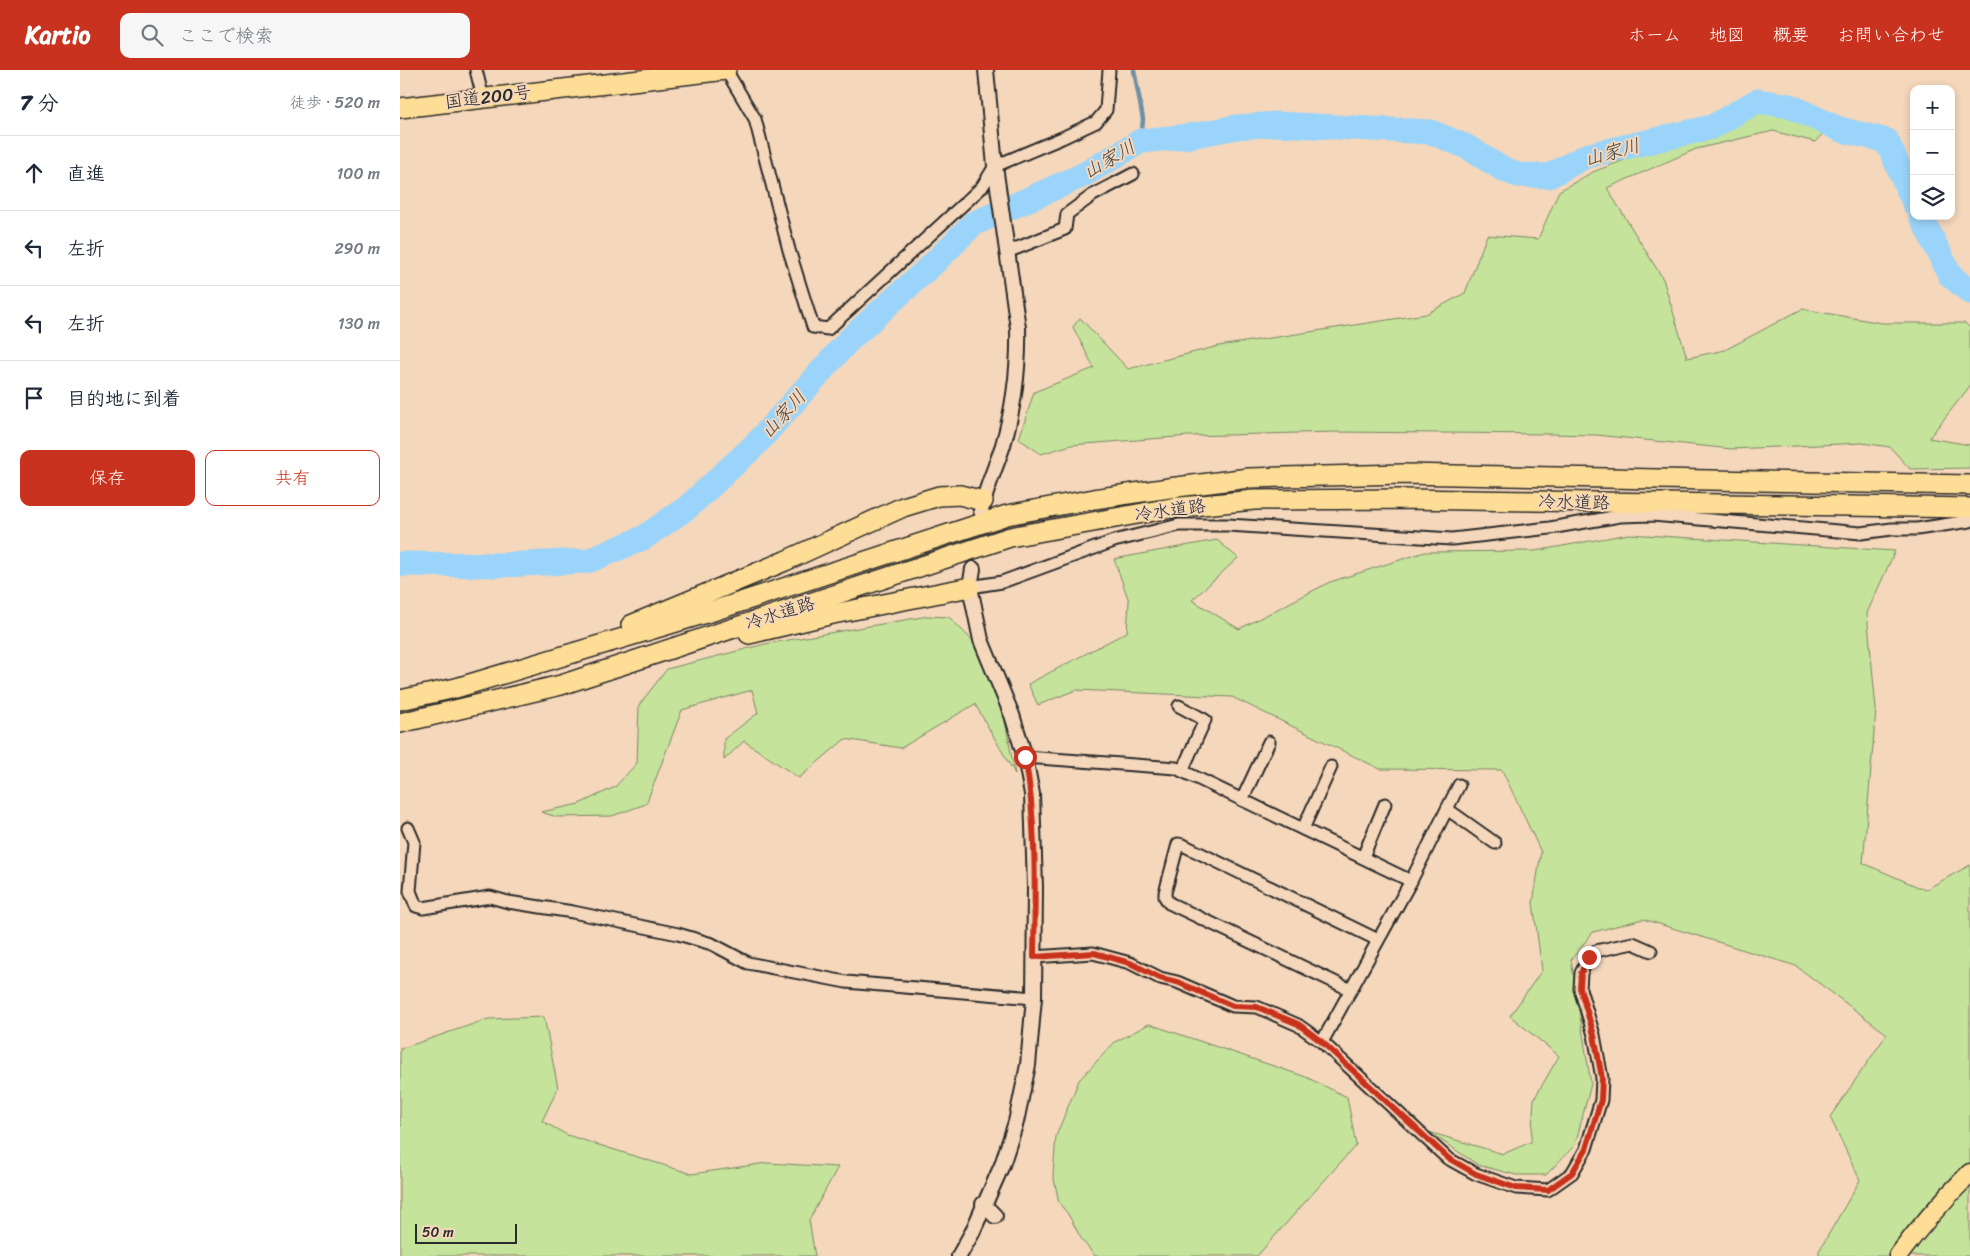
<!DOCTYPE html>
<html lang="ja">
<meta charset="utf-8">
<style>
:root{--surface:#fff;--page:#f6f6f7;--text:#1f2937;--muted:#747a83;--line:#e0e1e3;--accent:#c8321e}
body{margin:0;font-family:Sriracha,"Klee One",sans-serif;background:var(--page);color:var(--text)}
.controls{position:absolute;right:15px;top:15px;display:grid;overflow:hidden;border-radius:10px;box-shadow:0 2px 8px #0003}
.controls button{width:45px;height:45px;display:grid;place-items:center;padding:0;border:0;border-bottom:1px solid var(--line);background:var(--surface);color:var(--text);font:25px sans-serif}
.scale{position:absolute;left:15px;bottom:12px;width:102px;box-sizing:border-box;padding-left:5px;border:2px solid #2b2b2b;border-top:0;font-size:14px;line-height:18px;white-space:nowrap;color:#2b2b2b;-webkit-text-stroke:4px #f5d7bb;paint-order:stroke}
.stop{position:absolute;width:15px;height:15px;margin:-11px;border:4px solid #c8321e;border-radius:50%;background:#fff}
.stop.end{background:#c8321e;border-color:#fff;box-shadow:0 1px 5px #0008}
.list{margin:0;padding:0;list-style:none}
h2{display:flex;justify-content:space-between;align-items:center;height:65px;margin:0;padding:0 20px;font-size:21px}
h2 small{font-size:16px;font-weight:400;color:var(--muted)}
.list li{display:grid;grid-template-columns:32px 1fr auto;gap:15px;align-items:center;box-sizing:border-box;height:75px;padding:0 20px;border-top:1px solid var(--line)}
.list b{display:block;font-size:19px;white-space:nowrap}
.list em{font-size:16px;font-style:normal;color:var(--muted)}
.actions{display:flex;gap:10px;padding:15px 20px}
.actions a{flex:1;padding:11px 0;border:1px solid var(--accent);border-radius:10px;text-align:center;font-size:18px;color:var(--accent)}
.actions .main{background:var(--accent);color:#fff}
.icon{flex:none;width:28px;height:28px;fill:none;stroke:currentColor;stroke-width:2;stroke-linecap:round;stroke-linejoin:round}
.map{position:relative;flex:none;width:1570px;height:1186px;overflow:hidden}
header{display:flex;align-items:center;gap:30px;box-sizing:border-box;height:70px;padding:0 25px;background:var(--accent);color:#fff}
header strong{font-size:24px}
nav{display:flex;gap:28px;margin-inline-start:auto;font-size:18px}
.search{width:350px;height:45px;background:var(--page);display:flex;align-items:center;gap:12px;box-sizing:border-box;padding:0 18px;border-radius:10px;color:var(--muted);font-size:19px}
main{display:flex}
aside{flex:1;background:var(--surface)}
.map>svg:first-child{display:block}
.green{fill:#c5e39b;stroke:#788763}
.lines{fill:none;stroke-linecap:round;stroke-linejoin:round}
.stream{stroke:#6e90a7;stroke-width:4.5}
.river{stroke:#9ad4fa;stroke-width:25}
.minor-casing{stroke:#2b2b2b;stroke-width:15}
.tertiary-casing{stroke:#2b2b2b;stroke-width:18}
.primary-casing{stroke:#2b2b2b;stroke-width:21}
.trunk-casing{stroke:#2b2b2b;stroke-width:22}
.minor{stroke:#f5d7bb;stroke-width:11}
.tertiary{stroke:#f5d7bb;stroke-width:14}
.primary{stroke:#fedd96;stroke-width:18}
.trunk{stroke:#fedd96;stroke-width:19}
.route{stroke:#c8321e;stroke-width:6}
.labels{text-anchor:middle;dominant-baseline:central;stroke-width:4;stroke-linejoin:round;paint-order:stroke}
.street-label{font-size:18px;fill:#2b2b2b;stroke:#f5d7bb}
.water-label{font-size:19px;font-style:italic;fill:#3c444a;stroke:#f5d7bb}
</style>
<header>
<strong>Kartio</strong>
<div class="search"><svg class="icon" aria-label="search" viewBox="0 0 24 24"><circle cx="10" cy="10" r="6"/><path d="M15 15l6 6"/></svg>ここで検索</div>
<nav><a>ホーム</a><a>地図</a><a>概要</a><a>お問い合わせ</a></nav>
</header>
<main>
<aside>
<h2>7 分<small>徒歩 · 520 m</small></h2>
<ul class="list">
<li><svg class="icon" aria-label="ahead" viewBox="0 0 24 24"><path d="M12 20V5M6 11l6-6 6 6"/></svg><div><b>直進</b></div><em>100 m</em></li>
<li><svg class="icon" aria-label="left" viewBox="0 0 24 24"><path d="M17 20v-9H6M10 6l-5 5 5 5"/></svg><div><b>左折</b></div><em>290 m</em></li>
<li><svg class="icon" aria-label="left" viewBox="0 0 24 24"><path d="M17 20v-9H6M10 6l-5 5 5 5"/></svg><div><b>左折</b></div><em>130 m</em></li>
<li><svg class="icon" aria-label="arrive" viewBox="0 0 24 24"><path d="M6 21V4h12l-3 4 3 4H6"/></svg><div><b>目的地に到着</b></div></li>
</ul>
<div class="actions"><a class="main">保存</a><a>共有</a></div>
</aside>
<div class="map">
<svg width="1570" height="1186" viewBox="0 0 1570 1186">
<rect width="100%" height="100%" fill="#f5d7bb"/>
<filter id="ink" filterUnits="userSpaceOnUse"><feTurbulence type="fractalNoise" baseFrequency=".02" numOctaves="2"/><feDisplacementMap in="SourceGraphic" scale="10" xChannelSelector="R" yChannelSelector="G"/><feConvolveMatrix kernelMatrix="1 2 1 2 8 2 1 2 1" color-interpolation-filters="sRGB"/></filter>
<g filter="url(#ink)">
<g class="green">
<path d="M 1358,37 L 1390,43 L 1424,62 L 1415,72 L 1373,61 L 1296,79 L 1207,118 L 1263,209 L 1287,288 L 1325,280 L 1402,239 L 1482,253 L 1565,253 L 1570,258 L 1570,316 L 1529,368 L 1570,375 L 1570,398 L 1510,399 L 1490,377 L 1462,373 L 1332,379 L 1196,365 L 1149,364 L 935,362 L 789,366 L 671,375 L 641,384 L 619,369 L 634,322 L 694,298 L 673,257 L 680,248 L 728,299 L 819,276 L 1026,244 L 1065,223 L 1087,165 L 1138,169 L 1159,121 L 1193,102 L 1271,72 L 1322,59 Z"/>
<path d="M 1229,464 L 1495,481 L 1467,543 L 1476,639 L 1463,793 L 1525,820 L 1570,795 L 1570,1186 L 1419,1186 L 1419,1181 L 1460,1110 L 1430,1047 L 1487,964 L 1396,896 L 1243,849 L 1193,862 L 1171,890 L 1191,1014 L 1175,1075 L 1146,1105 L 1116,1105 L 1078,1095 L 1029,1062 L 1103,1084 L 1131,1072 L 1134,1029 L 1159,986 L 1110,946 L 1142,900 L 1133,833 L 1141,782 L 1102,700 L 980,699 L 832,627 L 676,620 L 638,635 L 628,614 L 727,562 L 729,531 L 714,489 L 817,470 L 838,488 L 792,530 L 839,559 L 930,512 L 1025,482 L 1135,481 Z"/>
<path d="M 528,546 L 549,547 L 574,572 L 601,630 L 615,704 L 575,634 L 501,678 L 445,669 L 399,708 L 344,671 L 324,690 L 324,669 L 358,643 L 352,620 L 282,640 L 246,734 L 212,746 L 157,747 L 141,742 L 179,734 L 215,717 L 237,693 L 239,635 L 267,599 L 365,574 Z"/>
<path d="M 144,947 L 158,1018 L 142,1051 L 167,1065 L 292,1104 L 367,1093 L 438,1097 L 409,1150 L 415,1186 L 0,1186 L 0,1057 L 2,1055 L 0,1054 L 0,979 L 88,949 Z"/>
<path d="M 749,954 L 906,1007 L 947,1027 L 956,1075 L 857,1186 L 695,1186 L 682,1170 L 668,1144 L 659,1133 L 653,1104 L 656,1066 L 679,1010 L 715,972 Z"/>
</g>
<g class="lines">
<path class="stream" d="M 734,0 L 743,49 L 741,71"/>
<g class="river">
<path d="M 1521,146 L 1550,205 L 1570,222"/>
<path d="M 0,494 L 102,495 L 188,491 L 243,468 L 288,437 L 356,374 L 449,270 L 537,190 L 573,154 L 683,105 L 741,71 L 790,66 L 837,57 L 877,54 L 1031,62 L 1067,77 L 1104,100 L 1118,105 L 1149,106 L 1186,86 L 1312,57 L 1357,31 L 1390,36 L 1439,59 L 1487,71 L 1514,133"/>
</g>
<g class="minor-casing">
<g id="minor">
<path d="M 76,0 L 83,28"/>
<path d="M 326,0 L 355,49 L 389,180 L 413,257 L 428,259 L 582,117 L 595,96 L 662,68 L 696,52 L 706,40 L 709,0"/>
<path d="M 607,182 L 665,159 L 667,144 L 693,125 L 733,104"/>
<path d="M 570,517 L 602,512 L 714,471 L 779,455 L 828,455 L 1052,469 L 1150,458 L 1220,446 L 1252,445 L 1461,463 L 1492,459 L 1517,459 L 1570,451"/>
<path d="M 779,636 L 805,650 L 782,701"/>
<path d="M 625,687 L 776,698 L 1011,811"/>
<path d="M 842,730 L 869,672"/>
<path d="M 1047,739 L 1095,773"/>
<path d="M 8,758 L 14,772 L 10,821 L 16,836 L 23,838 L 90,827 L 108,832 L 173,842 L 278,864 L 312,874 L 348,893 L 446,912 L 634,928"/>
<path d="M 903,759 L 931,697"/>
<path d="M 963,787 L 985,734"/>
<path d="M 634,887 L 693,883 L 730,893 L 760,908 L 777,912 L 833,936 L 857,937 L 898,955 L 922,972 L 1047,1088 L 1076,1104 L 1116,1118 L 1148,1120 L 1172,1103 L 1186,1079 L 1201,1030 L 1202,1008 L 1194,965 L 1180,919 L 1181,903 L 1189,887 L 1196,881 L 1233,873 L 1251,881"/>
<path d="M 951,920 L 769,833 L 765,827 L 765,823 L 778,774 L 783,775 L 978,870"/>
<path d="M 922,972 L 1011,811 L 1059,715"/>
</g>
</g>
<g class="tertiary-casing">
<g id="tertiary">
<path d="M 581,441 C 586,418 596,397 603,375 C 614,337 619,298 618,258 L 595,96 L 586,0"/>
<path d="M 583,1134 L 595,1146"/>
<path d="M 559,1186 L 572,1163 L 602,1095 L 616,1052 L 628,995 L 634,928 L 635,817 L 632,724 L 625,687 L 612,645 L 581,570 L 570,517 L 573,499"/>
</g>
</g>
<g class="primary-casing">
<path id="primary" d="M 1498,1186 C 1520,1156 1544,1129 1570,1103"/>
</g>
<g class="trunk-casing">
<g id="trunk">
<path d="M 0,38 L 326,0"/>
<path d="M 231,555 L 385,491 L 503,437 L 539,426 L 560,425 L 583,431"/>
<path d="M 349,564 L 433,544 L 570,517"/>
<path d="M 0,630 L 56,618 L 310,542 L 607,445 L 694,429 L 769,418 L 849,408 L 1003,404 L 1570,415"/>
<path d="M 0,653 L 161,615 L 610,467 L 771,438 L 854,430 L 1004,429 L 1570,438"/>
</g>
</g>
<use href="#minor" class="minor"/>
<use href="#tertiary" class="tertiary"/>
<use href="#primary" class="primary"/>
<use href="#trunk" class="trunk"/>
</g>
</g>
<g class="lines" filter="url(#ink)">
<path class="route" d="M 625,687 C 637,753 635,820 634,887 L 694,883 L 730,893 L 760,908 L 777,912 L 833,936 L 857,937 L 898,954 L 922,972 L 1048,1088 L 1076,1104 L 1116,1118 L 1148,1120 L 1172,1103 L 1186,1079 L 1201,1030 L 1202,1008 L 1194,965 L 1180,918 L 1181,903 L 1189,887"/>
</g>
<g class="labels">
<g class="street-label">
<text transform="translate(88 27) rotate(-7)">国道200号</text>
<text transform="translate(1174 432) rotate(1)">冷水道路</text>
<text transform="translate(770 440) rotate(-8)">冷水道路</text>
<text transform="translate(380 543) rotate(-18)">冷水道路</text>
</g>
<g class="water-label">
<text transform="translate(1212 82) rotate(-15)">山家川</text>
<text transform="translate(709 89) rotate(-30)">山家川</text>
<text transform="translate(383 344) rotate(-48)">山家川</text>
</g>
</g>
</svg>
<div class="controls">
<button>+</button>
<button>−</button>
<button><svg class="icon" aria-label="layers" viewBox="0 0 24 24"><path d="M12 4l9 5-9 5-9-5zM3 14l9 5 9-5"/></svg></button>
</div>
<div class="scale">50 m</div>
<div class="stop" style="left:625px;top:687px"></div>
<div class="stop end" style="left:1189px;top:887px"></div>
</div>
</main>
